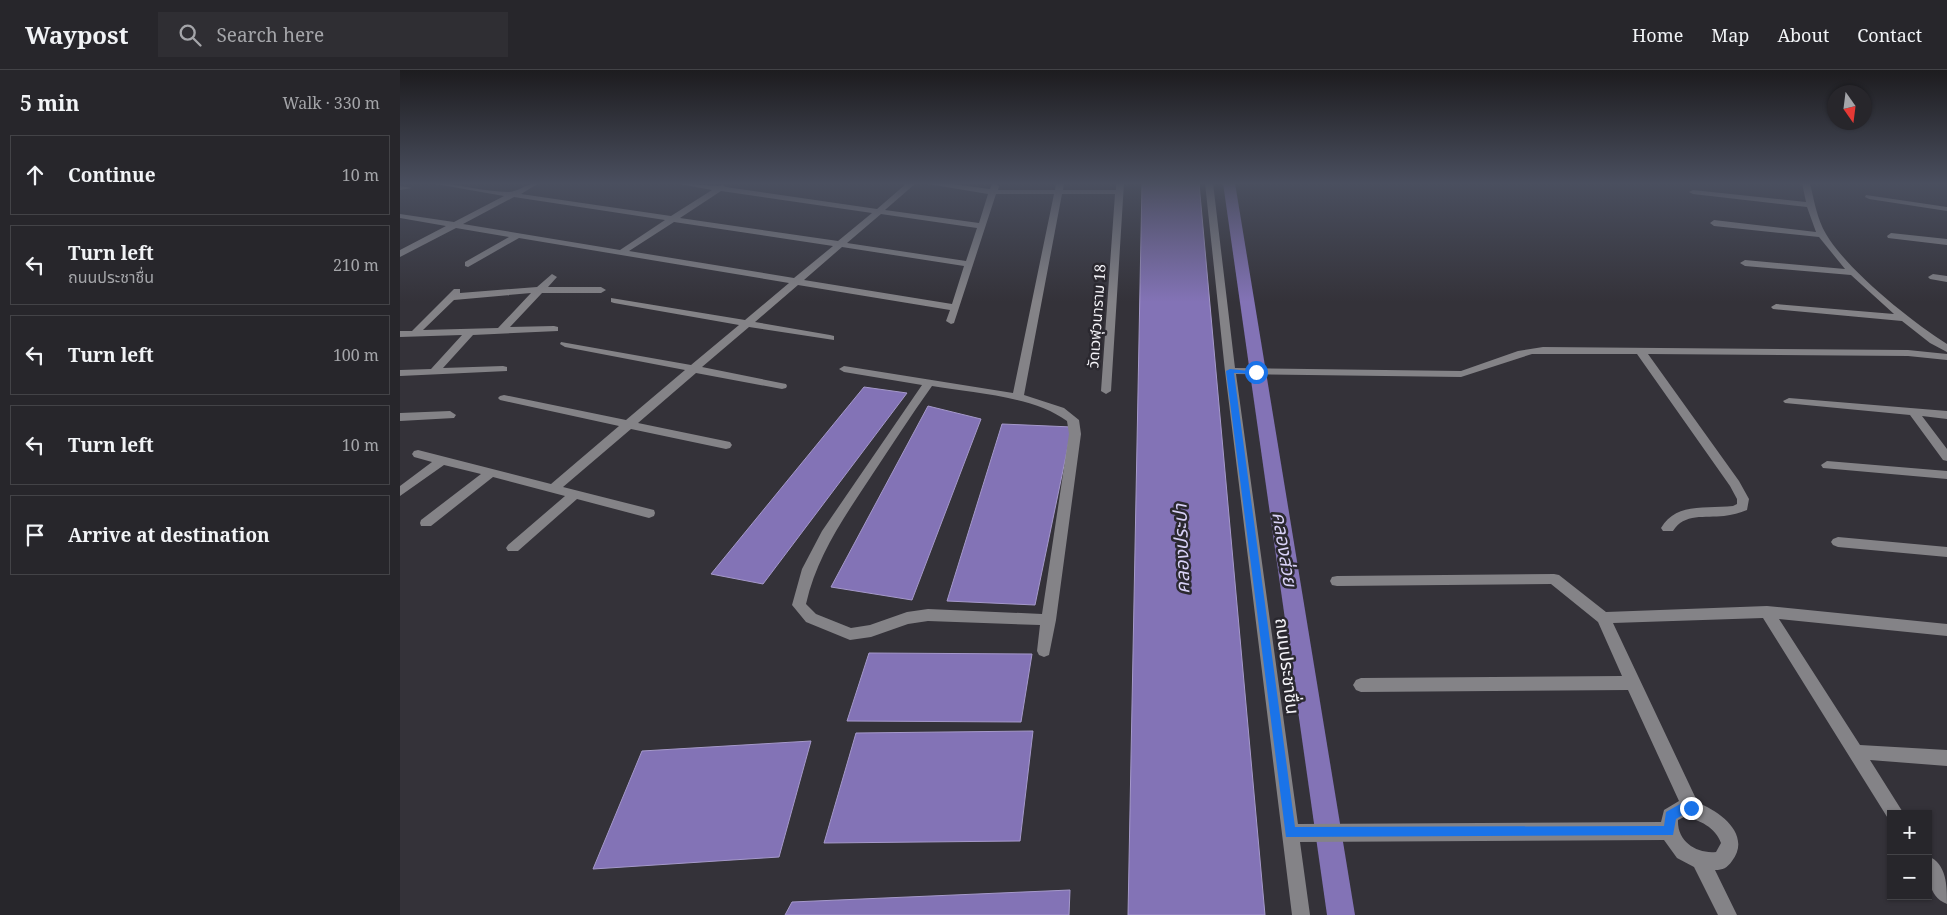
<!DOCTYPE html>
<meta charset="utf-8">
<style>
:root{--surface:#27262b;--page:#2f2e33;--text:#f1f3f6;--muted:#a4a5a9;--line:#434347}
body{margin:0;font-family:"Noto Serif","Noto Sans Thai",serif;background:var(--page);color:var(--text)}
.controls{position:absolute;right:15px;bottom:15px;display:grid;overflow:hidden;border-radius:0px;box-shadow:0 1px 4px #0004}
.controls button{width:45px;height:45px;display:grid;place-items:center;padding:0;border:0;border-bottom:1px solid var(--line);background:var(--surface);color:var(--text);font:25px sans-serif}
.compass{position:absolute;left:1427px;top:15px;width:45px;height:45px;border-radius:50%;background:var(--surface);box-shadow:0 1px 4px #0004;rotate:166deg}
.stop{position:absolute;width:15px;height:15px;margin:-11px;border:4px solid #1a73e8;border-radius:50%;background:#fff}
.stop.end{background:#1a73e8;border-color:#fff;box-shadow:0 1px 5px #0008}
.list{margin:0;padding:0;list-style:none}
h2{display:flex;justify-content:space-between;align-items:center;height:65px;margin:0;padding:0 20px;font-size:21px}
h2 small{font-size:16px;font-weight:400;color:var(--muted)}
.list li{display:grid;grid-template-columns:32px 1fr auto;gap:15px;align-items:center;box-sizing:border-box;height:80px;margin:0 10px 10px;padding:0 10px;border:1px solid var(--line);border-radius:0px}
.list b{display:block;font-size:19px;white-space:nowrap}
.list p{margin:0;font-size:16px;white-space:nowrap;color:var(--muted)}
.list em{font-size:16px;font-style:normal;color:var(--muted)}
.icon{flex:none;width:28px;height:28px;fill:none;stroke:currentColor;stroke-width:2;stroke-linecap:round;stroke-linejoin:round}
.map{position:relative;flex:none;width:1547px;height:845px;overflow:hidden}
header{display:flex;align-items:center;gap:30px;box-sizing:border-box;height:70px;padding:0 25px;background:var(--surface);border-bottom:1px solid var(--line)}
header strong{font-size:24px}
nav{display:flex;gap:28px;margin-inline-start:auto;font-size:18px}
.search{width:350px;height:45px;background:var(--page);display:flex;align-items:center;gap:12px;box-sizing:border-box;padding:0 18px;border-radius:0px;color:var(--muted);font-size:19px}
main{display:flex}
aside{flex:1;background:var(--surface)}
.map>svg:first-child{display:block}
.water{fill:#8373b6;stroke:#a599ca}
.lines{fill:none;stroke-linecap:round;stroke-linejoin:round}
.canal{fill:#8373b6;fill-rule:evenodd}
.minor{fill:#848387;fill-rule:evenodd}
.route{fill:#1a73e8}
.labels{text-anchor:middle;dominant-baseline:central;stroke-width:5;stroke-linejoin:round;paint-order:stroke}
.far-street-label{font-size:15px;fill:#f3f2f7;stroke:#2a282f}
.street-label{font-size:18px;fill:#f3f2f7;stroke:#2a282f}
.water-label{font-size:19px;font-style:italic;fill:#d8d1f7;stroke:#2a282f}
</style>
<header>
<strong>Waypost</strong>
<div class="search"><svg class="icon" aria-label="search" viewBox="0 0 24 24"><circle cx="10" cy="10" r="6"/><path d="M15 15l6 6"/></svg>Search here</div>
<nav><a>Home</a><a>Map</a><a>About</a><a>Contact</a></nav>
</header>
<main>
<aside>
<h2>5 min<small>Walk · 330 m</small></h2>
<ul class="list">
<li><svg class="icon" aria-label="ahead" viewBox="0 0 24 24"><path d="M12 20V5M6 11l6-6 6 6"/></svg><div><b>Continue</b></div><em>10 m</em></li>
<li><svg class="icon" aria-label="left" viewBox="0 0 24 24"><path d="M17 20v-9H6M10 6l-5 5 5 5"/></svg><div><b>Turn left</b><p>ถนนประชาชื่น</p></div><em>210 m</em></li>
<li><svg class="icon" aria-label="left" viewBox="0 0 24 24"><path d="M17 20v-9H6M10 6l-5 5 5 5"/></svg><div><b>Turn left</b></div><em>100 m</em></li>
<li><svg class="icon" aria-label="left" viewBox="0 0 24 24"><path d="M17 20v-9H6M10 6l-5 5 5 5"/></svg><div><b>Turn left</b></div><em>10 m</em></li>
<li><svg class="icon" aria-label="arrive" viewBox="0 0 24 24"><path d="M6 21V4h12l-3 4 3 4H6"/></svg><div><b>Arrive at destination</b></div></li>
</ul>
</aside>
<div class="map">
<svg width="1547" height="845" viewBox="0 0 1547 845">
<rect width="100%" height="100%" fill="#343239"/>
<g class="water">
<path d="M 742,113 L 799,113 L 865,845 L 728,845 Z"/>
<path d="M 464,317 L 507,323 L 363,514 L 311,504 Z"/>
<path d="M 528,336 L 581,349 L 512,530 L 431,517 Z"/>
<path d="M 602,354 L 672,357 L 635,535 L 547,531 Z"/>
<path d="M 469,583 L 632,584 L 621,652 L 447,651 Z"/>
<path d="M 633,661 L 620,771 L 424,773 L 456,663 Z"/>
<path d="M 411,671 L 379,787 L 193,799 L 242,681 Z"/>
<path d="M 670,820 L 669,845 L 385,845 L 392,832 Z"/>
</g>
<g class="lines">
<path class="canal" d="M 823,113 L 835,113 L 955,845 L 927,845 Z"/>
<g class="minor">
<path d="M 30,113 C 57,113 83,122 109,122 C 118,122 126,113 139,113 L 121,124 L 271,146 L 312,120 L 274,113 L 318,116 L 322,115 L 326,117 L 477,139 L 507,113 L 516,113 L 485,140 L 579,153 L 588,124 L 522,113 L 545,113 L 590,119 L 592,114 L 595,114 L 599,116 L 598,120 L 655,120 L 656,113 L 664,113 L 663,120 L 716,120 L 716,113 L 724,113 L 711,321 L 706,324 L 701,321 L 715,124 L 662,124 L 624,325 L 664,338 L 679,350 L 681,364 L 656,550 L 649,585 L 644,587 L 639,585 L 637,581 L 640,555 L 528,551 L 508,554 L 471,567 L 450,570 L 406,552 L 392,535 L 402,499 L 422,461 L 522,315 L 444,302 L 439,299 L 444,296 L 613,323 L 654,124 L 596,124 L 554,253 L 551,254 L 546,251 L 550,240 L 398,215 L 355,252 L 430,265 L 434,266 L 434,270 L 349,257 L 302,297 L 386,314 L 387,316 L 386,318 L 382,319 L 296,303 L 238,353 L 330,372 L 332,375 L 330,378 L 326,379 L 231,359 L 163,417 L 254,440 L 255,443 L 254,446 L 249,448 L 177,429 L 118,481 L 108,481 L 106,478 L 108,475 L 165,426 L 93,407 L 31,456 L 21,456 L 20,453 L 21,450 L 81,404 L 44,395 L 0,426 L 0,416 L 32,392 L 14,387 L 12,384 L 14,381 L 18,380 L 151,414 L 219,356 L 100,330 L 98,328 L 100,326 L 104,325 L 226,350 L 285,300 L 165,277 L 160,274 L 161,272 L 291,295 L 339,255 L 214,233 L 211,232 L 211,228 L 345,250 L 389,213 L 119,168 L 68,197 L 65,196 L 65,192 L 109,167 L 56,158 L 0,187 L 0,180 L 46,156 L 0,148 L 0,144 L 54,152 L 104,126 ZM 321,121 L 472,143 L 438,171 L 280,148 ZM 114,127 L 265,150 L 220,180 L 63,154 ZM 481,144 L 577,158 L 566,191 L 447,173 ZM 274,152 L 433,176 L 394,208 L 229,181 ZM 442,177 L 564,196 L 552,234 L 404,210 ZM 532,316 C 573,323 634,326 667,351 L 669,364 L 642,544 L 528,539 L 507,542 L 470,555 L 451,558 L 416,544 L 406,534 C 417,485 445,446 472,405 C 492,375 511,345 532,316 Z"/>
<path d="M 805,113 L 813,113 L 835,298 L 1061,301 L 1118,281 L 1143,277 L 1508,280 L 1547,284 L 1547,290 L 1508,286 L 1248,284 L 1339,411 L 1349,429 L 1347,440 C 1340,443 1332,445 1324,446 C 1305,448 1284,443 1273,461 L 1263,461 L 1261,458 C 1276,432 1307,439 1333,436 L 1337,434 L 1337,429 L 1330,416 L 1237,284 L 1132,284 L 1061,307 L 836,304 L 898,754 L 1261,752 L 1264,740 L 1279,731 L 1228,620 L 961,622 L 956,620 L 953,615 L 956,610 L 961,608 L 1222,606 L 1198,552 L 1151,514 L 937,516 L 932,515 L 930,511 L 932,507 L 937,506 L 1154,504 L 1159,505 L 1206,542 L 1367,536 L 1547,554 L 1547,566 L 1379,549 L 1460,675 L 1547,680 L 1547,696 L 1470,690 L 1504,744 L 1491,744 L 1491,751 L 1489,750 L 1363,548 L 1213,553 L 1298,733 C 1320,741 1352,765 1332,791 C 1327,798 1323,800 1315,800 L 1337,845 L 1318,845 L 1294,797 L 1277,788 L 1264,770 L 900,772 L 910,845 L 892,845 L 825,301 ZM 1284,747 C 1299,749 1316,758 1321,773 L 1316,782 C 1297,784 1277,772 1278,750 Z"/>
<path d="M 1402,113 L 1410,113 C 1414,130 1417,149 1426,164 C 1447,200 1512,252 1547,274 L 1547,282 L 1530,273 L 1502,251 L 1373,239 L 1371,237 L 1376,234 L 1494,244 L 1451,205 L 1345,196 L 1340,193 L 1345,190 L 1445,199 L 1419,167 L 1314,156 L 1310,153 L 1314,150 L 1416,162 L 1407,137 L 1293,124 L 1289,122 L 1293,120 L 1406,132 Z"/>
<path d="M 0,116 L 12,118 L 0,120 Z"/>
<path d="M 1466,125 L 1547,137 L 1547,141 L 1469,129 L 1465,127 Z"/>
<path d="M 1491,163 L 1547,169 L 1547,175 L 1488,168 L 1487,166 Z"/>
<path d="M 152,204 L 157,207 L 148,217 L 201,217 L 206,220 L 201,223 L 142,223 L 110,257 L 154,256 L 158,257 L 158,261 L 73,265 L 43,298 L 103,296 L 107,297 L 107,301 L 0,306 L 0,300 L 31,299 L 62,265 L 0,267 L 0,261 L 12,261 L 54,219 L 60,219 L 60,223 L 137,217 ZM 131,223 L 98,258 L 23,260 L 54,230 Z"/>
<path d="M 1533,204 L 1547,206 L 1547,212 L 1530,209 L 1528,207 Z"/>
<path d="M 1389,328 L 1547,341 L 1547,349 L 1522,346 L 1547,379 L 1547,391 L 1543,390 L 1510,345 L 1385,333 L 1383,331 Z"/>
<path d="M 50,341 L 56,345 L 54,348 L 0,351 L 0,343 Z"/>
<path d="M 1427,391 L 1547,401 L 1547,409 L 1423,398 L 1421,395 Z"/>
<path d="M 1438,467 L 1547,477 L 1547,487 L 1438,477 L 1433,475 L 1431,472 L 1433,469 Z"/>
<path d="M 1528,786 C 1547,794 1547,816 1547,834 C 1527,826 1528,804 1528,786 Z"/>
</g>
</g>
<linearGradient id="sky" x2="0" y2="1"><stop stop-color="#1d1c1f"/><stop offset="0.49" stop-color="#4a4f5f"/><stop offset="1" stop-color="#4a4f5f" stop-opacity="0"/></linearGradient>
<rect width="1547" height="232" fill="url(#sky)"/>
<path class="route" d="M 830,299 L 859,302 L 856,304 L 834,303 L 895,757 L 1264,756 L 1266,742 L 1282,733 L 1295,734 L 1295,742 L 1284,744 L 1276,749 L 1273,765 L 886,767 L 826,301 Z"/>
<g class="labels">
<g class="far-street-label">
<text transform="translate(696 246) rotate(-86)">วัดเวฬุวนาราม 18</text>
</g>
<g class="street-label">
<text transform="translate(888 596) rotate(83)">ถนนประชาชื่น</text>
</g>
<g class="water-label">
<text transform="translate(781 479) rotate(-92)">คลองประปา</text>
<text transform="translate(885 479) rotate(81)">คลองส่วย</text>
</g>
</g>
</svg>
<div class="controls">
<button>+</button>
<button>−</button>
</div>
<svg class="compass" viewBox="-18 -18 36 36"><path d="M0-13l5 13h-10z" fill="#e53935"/><path d="M0 13l5-13h-10z" fill="#a4a5a9"/></svg>
<div class="stop" style="left:856px;top:302px"></div>
<div class="stop end" style="left:1291px;top:738px"></div>
</div>
</main>
